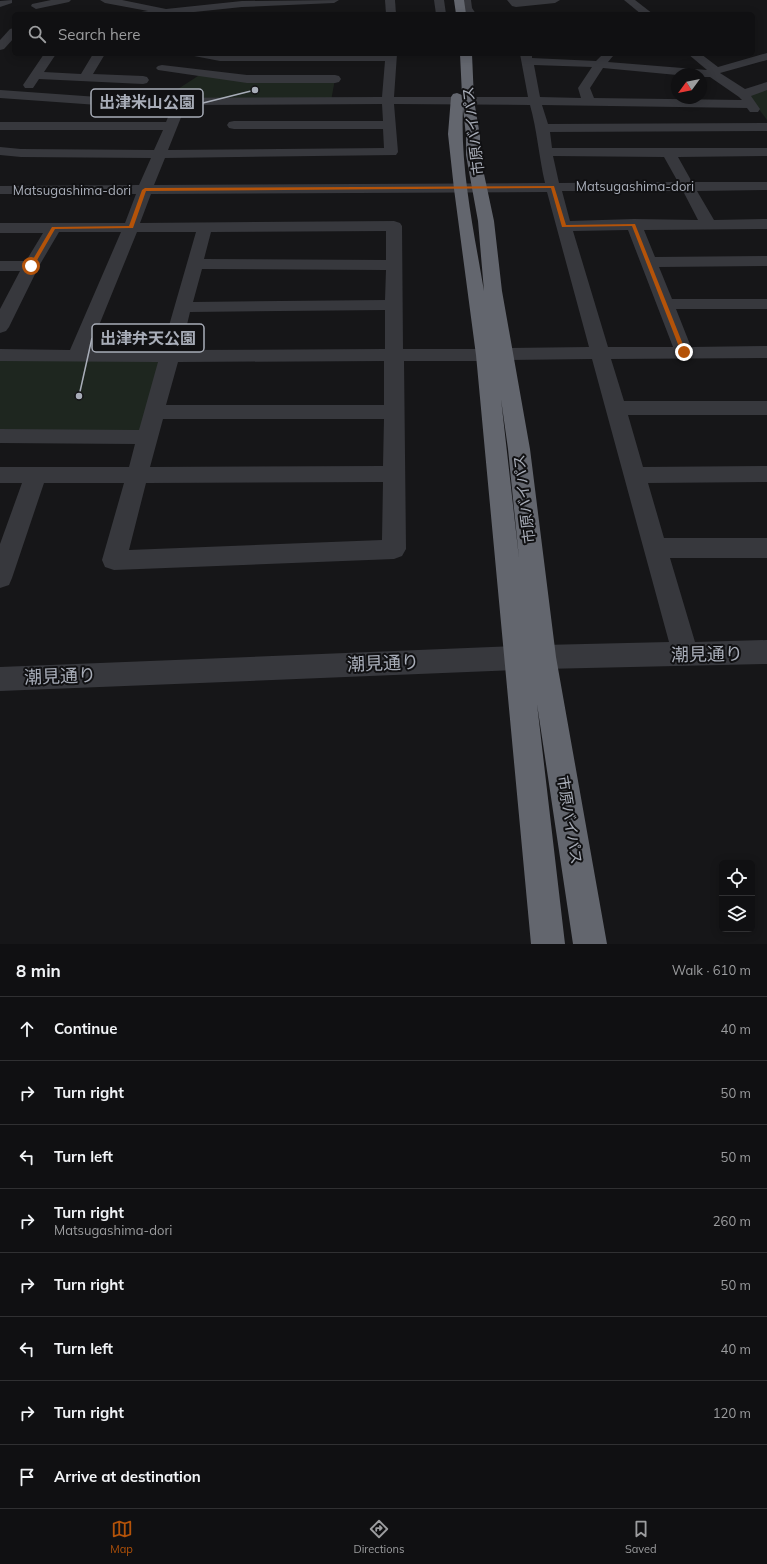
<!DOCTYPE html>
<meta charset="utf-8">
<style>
:root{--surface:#101012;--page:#19191b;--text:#f1f3f6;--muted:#9c9d9f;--line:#303032;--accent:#b45309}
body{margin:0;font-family:Mulish,"Noto Sans JP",sans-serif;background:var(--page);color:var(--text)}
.controls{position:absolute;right:12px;bottom:12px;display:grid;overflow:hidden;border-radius:6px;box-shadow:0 2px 10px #0003}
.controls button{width:36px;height:36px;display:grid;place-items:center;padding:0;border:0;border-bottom:1px solid var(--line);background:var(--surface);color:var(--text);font:20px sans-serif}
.compass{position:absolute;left:671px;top:68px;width:36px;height:36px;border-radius:50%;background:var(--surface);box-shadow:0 2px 10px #0003;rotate:237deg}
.stop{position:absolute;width:12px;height:12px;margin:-9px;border:3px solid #b45309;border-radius:50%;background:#fff}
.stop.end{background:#b45309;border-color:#fff;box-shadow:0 1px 4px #0008}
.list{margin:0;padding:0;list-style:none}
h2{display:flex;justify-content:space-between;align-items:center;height:52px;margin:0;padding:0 16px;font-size:17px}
h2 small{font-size:13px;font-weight:400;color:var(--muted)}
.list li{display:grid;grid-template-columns:26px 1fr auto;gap:12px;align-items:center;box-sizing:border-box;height:64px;padding:0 16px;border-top:1px solid var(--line)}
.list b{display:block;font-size:15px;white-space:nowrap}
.list p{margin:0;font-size:13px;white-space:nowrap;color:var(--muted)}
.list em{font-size:13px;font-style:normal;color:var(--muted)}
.icon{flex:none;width:22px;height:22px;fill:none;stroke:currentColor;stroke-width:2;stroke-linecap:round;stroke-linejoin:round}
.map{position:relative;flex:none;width:767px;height:944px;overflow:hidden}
.search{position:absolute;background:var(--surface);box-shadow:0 2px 10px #0003;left:12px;right:12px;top:12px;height:44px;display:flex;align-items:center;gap:10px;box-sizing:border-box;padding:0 14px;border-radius:6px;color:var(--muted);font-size:15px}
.sheet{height:564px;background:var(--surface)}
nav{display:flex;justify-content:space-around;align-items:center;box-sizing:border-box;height:56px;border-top:1px solid var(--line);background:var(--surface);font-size:11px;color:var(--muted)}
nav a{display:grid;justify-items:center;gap:2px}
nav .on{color:var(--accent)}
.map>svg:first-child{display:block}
.green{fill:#1e261f}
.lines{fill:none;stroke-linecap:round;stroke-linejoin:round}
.minor{fill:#37383d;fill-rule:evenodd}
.highway{fill:#63666e;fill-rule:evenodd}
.route{fill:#b45309}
.labels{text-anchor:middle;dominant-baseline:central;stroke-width:4;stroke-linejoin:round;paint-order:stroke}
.far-street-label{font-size:13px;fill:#a8adb8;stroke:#111113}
.street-label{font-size:15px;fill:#a8adb8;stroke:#111113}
.near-street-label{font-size:18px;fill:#a8adb8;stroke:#111113}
.leader{fill:none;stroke:#a8adb8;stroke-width:1.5}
.callout-dot{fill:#a8adb8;stroke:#111113;stroke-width:1.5}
.callout{fill:#111113;stroke:#a8adb8;stroke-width:1.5}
.callout-label{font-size:16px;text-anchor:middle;font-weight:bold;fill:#a8adb8}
</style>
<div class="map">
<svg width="767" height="944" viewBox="0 0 767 944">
<rect width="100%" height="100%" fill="#161618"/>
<g class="green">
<path d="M 201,74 L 335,79 L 331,101 L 158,102 Z"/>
<path d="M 767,89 L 767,120 L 749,96 Z"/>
<path d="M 0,355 L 170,356 L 148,437 L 0,436 Z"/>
</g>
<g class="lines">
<g class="minor">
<path d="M 12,0 L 12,3 L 0,7 L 0,1 Z"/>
<path d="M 51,0 L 71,0 L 69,2 L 36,9 L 31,6 L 32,4 Z"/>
<path d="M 100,0 L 122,0 L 166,9 L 242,1 L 339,0 L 334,3 L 242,7 L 175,14 L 140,14 L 141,12 L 148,11 L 105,3 Z"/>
<path d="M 385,0 L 395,0 L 396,14 L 386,14 Z"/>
<path d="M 434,0 L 444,0 L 446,14 L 436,14 Z"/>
<path d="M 461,0 L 471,0 L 472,8 L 476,14 L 466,14 L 462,8 Z"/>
<path d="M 507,0 L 560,0 L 555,3 L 516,7 L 512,6 Z"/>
<path d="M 624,0 L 635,0 L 653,14 L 641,14 Z"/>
<path d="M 14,28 L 14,38 L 4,49 L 0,50 L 0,40 L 10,29 Z"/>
<path d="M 767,53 L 767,60 L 720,73 L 745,89 L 767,82 L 767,90 L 751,96 L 760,109 L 758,112 L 750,112 L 747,108 L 542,105 L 548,124 L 767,123 L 767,131 L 550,132 L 552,148 L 767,148 L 767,156 L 678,157 L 692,182 L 767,182 L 767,190 L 697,191 L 714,220 L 767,219 L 767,229 L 644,230 L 655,257 L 767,256 L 767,266 L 659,267 L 672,299 L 767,299 L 767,309 L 676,309 L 691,347 L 767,346 L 767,358 L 611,359 L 624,401 L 767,401 L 767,415 L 628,415 L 643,467 L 767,466 L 767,482 L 648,483 L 664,538 L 767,538 L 767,558 L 670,558 L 695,642 L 767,640 L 767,664 L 543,669 L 0,691 L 0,667 L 543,645 L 669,642 L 592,359 L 502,360 L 494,357 L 493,359 L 486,361 L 404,361 L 406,549 L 402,556 L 394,559 L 114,570 L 105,567 L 102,560 L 124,483 L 44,483 L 12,578 L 9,585 L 0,588 L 0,544 L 22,483 L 0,483 L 0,467 L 129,467 L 135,444 L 0,443 L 0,429 L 139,430 L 158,362 L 0,361 L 0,349 L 70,350 L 121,232 L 59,232 L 39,266 L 9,327 L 6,331 L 0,333 L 0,309 L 20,271 L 0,271 L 0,261 L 26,261 L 43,233 L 0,233 L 0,223 L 125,223 L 136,194 L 0,194 L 0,186 L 139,185 L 151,158 L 21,157 L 0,155 L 0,147 L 21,149 L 154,150 L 163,130 L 0,130 L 0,122 L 166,122 L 173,105 L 112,106 L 0,98 L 0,90 L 112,98 L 382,97 L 385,61 L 220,61 L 194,56 L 192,54 L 397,54 L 394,97 L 528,97 L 520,54 L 532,54 L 532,58 L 596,61 L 603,54 L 611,54 L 613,56 L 608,62 L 707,70 L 688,54 L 701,54 L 718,67 ZM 534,65 L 592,67 L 578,88 L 581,98 L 540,97 ZM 603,68 L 677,75 L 701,74 L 701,77 L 710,77 L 739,97 L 742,100 L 594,98 L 590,88 ZM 382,104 L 383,121 L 234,121 L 229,122 L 227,125 L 229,128 L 234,129 L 383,129 L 384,148 L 168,150 L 186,105 ZM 394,104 L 530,105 C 537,130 539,157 545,183 L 154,185 L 165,158 L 396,155 L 398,152 ZM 553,156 L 664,157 L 678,182 L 559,183 ZM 562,191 L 683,191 L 698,220 L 634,219 L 570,221 ZM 547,192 L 589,347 L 502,348 L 495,350 L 494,352 L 486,349 L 403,349 L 402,226 L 400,223 L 394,221 L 140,223 L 151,194 ZM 628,230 L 673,347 L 608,347 L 573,231 ZM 386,231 L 386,260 L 204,259 L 211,232 ZM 137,232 L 196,232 L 162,350 L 89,350 ZM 202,269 L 386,270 L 385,300 L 193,302 ZM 385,310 L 385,349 L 181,350 L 190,312 ZM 384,361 L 384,405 L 166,405 L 178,362 ZM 163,419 L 384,419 L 383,466 L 150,467 ZM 383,482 L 382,540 L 129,550 L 146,483 Z"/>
<path d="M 44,54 L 56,54 L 44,72 L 81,74 L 93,54 L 105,54 L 93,74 L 143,76 L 147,77 L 149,80 L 147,83 L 143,84 L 39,79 L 33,88 L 25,88 L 23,85 Z"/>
<path d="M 162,65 L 247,75 L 335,75 L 339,76 L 341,79 L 339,82 L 335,83 L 247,83 L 158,70 L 156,68 L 158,66 Z"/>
</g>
<g class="highway">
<path d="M 454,0 L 464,0 L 466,14 L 456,14 Z"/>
<path d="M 460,54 L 472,54 L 474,100 L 480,136 L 480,155 L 494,221 L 502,291 L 530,449 L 556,657 L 607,944 L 573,944 L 537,704 L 565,944 L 531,944 L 476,355 L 454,189 L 448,134 L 451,97 L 453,94 L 457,93 L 462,95 ZM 463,108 L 466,136 L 466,155 L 478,221 L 484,291 C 474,232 460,167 463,108 ZM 501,399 L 508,449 L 519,558 Z"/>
</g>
</g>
<path class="route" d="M 554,186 L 566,225 L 635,224 L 686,352 L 686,353 L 681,352 L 632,226 L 562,227 L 551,188 L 146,191 L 133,228 L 55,229 L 33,267 L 29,266 L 52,227 L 129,226 L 142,190 L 145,188 Z"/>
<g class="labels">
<g class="far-street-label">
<text x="635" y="186">Matsugashima-dori</text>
<text x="72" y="190">Matsugashima-dori</text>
</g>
<g class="street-label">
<text transform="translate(473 131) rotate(-97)">市原バイパス</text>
<text transform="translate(524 499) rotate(-97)">市原バイパス</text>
<text transform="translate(570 820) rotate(81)">市原バイパス</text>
</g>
<g class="near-street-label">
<text transform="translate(707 654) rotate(-1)">潮見通り</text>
<text transform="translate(383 663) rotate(-2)">潮見通り</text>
<text transform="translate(60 676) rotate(-2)">潮見通り</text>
</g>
</g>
<path class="leader" d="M255 90L203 103M79 396L92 338"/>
<g class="callout-dot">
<circle cx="255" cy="90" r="4"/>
<circle cx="79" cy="396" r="4"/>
</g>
<g class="callout">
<rect x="91" y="89" width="112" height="28" rx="4"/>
<rect x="92" y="324" width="112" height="28" rx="4"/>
</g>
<g class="callout-label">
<text x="147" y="108">出津米山公園</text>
<text x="148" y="344">出津弁天公園</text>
</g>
</svg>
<div class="controls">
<button><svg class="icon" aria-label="locate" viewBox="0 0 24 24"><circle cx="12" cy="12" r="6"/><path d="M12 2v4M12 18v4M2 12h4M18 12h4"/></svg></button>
<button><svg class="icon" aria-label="layers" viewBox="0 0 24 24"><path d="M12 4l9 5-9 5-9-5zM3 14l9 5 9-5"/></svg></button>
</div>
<svg class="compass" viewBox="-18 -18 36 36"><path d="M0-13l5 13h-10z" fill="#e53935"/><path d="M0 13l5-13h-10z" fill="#9c9d9f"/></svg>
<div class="stop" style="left:31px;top:266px"></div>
<div class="stop end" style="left:684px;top:352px"></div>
<div class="search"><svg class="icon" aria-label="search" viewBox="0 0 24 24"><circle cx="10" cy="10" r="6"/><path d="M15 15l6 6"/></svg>Search here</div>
</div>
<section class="sheet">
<h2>8 min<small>Walk · 610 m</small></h2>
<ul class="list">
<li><svg class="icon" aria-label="ahead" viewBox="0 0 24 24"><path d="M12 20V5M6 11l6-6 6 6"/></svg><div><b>Continue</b></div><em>40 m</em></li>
<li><svg class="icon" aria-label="right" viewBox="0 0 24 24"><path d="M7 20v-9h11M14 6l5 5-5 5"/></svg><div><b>Turn right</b></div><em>50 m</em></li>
<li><svg class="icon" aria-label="left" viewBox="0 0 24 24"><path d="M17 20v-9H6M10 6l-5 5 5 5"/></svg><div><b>Turn left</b></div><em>50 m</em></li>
<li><svg class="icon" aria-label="right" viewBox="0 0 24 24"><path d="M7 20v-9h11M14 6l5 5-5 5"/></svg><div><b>Turn right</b><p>Matsugashima-dori</p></div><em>260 m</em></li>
<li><svg class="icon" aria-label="right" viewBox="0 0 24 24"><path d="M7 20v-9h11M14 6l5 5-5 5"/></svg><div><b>Turn right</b></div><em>50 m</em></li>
<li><svg class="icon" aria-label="left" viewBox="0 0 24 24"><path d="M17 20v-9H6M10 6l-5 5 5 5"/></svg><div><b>Turn left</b></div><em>40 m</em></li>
<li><svg class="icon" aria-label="right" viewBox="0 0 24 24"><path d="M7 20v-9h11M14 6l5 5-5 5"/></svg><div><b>Turn right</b></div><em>120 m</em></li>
<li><svg class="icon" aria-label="arrive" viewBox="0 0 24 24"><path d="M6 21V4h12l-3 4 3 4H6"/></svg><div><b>Arrive at destination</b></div></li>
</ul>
</section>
<nav>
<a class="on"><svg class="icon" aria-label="map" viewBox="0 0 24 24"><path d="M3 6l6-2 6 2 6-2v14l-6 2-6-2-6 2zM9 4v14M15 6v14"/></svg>Map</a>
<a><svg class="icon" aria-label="directions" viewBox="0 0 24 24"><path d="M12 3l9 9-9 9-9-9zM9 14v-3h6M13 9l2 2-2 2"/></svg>Directions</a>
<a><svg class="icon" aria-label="saved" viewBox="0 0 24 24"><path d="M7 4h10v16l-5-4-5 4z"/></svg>Saved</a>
</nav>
